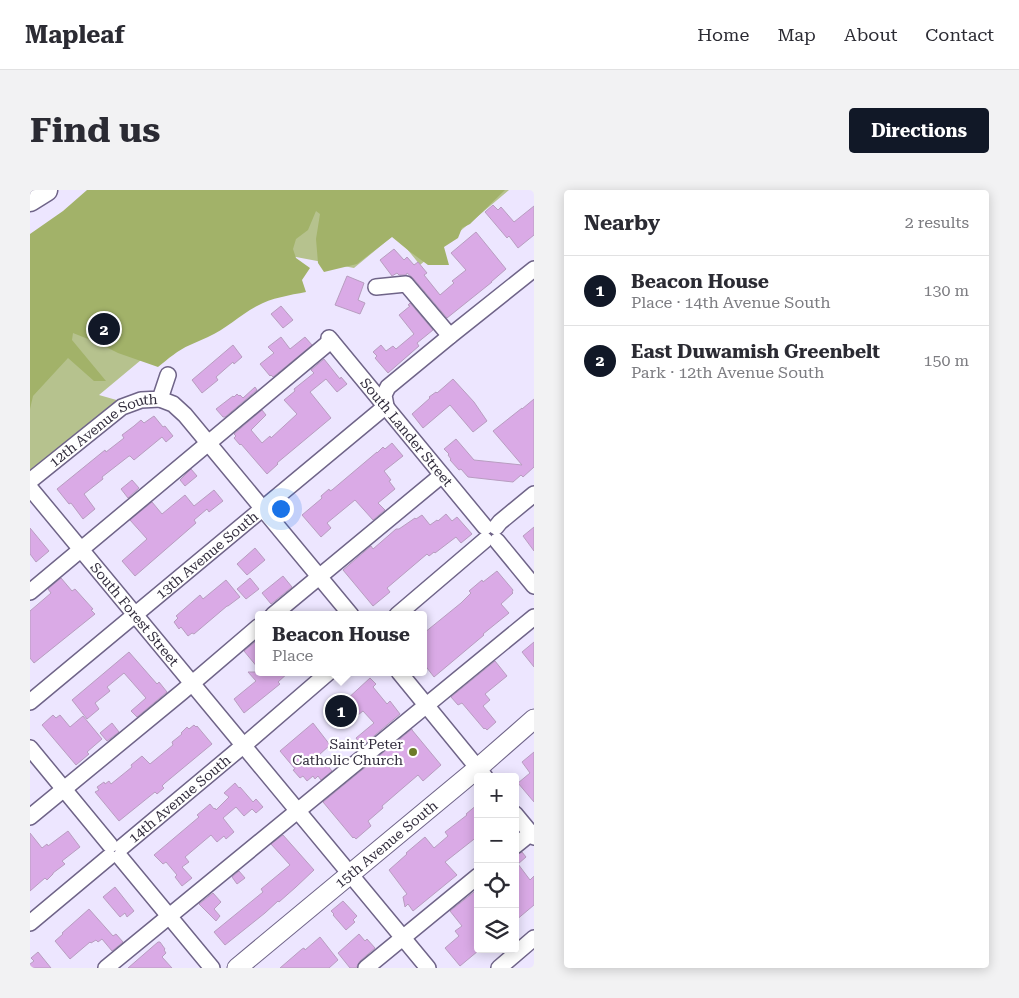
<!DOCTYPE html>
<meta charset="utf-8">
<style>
:root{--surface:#fff;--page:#f2f2f3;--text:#2b2b33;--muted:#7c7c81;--line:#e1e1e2;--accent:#111827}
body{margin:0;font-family:"Roboto Serif",serif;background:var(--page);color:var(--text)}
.controls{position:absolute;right:15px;bottom:15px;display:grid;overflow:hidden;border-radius:5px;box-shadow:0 2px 12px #0003}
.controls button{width:45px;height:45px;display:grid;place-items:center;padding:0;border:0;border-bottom:1px solid var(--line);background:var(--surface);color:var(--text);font:25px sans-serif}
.you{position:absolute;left:250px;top:318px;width:18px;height:18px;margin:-12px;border:4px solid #fff;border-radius:50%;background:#1a73e8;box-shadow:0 0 0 8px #1a73e833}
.badge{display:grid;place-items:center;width:32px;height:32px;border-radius:50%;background:var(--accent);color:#fff;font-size:16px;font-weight:700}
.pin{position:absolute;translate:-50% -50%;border:2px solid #fff;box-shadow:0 1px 5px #0006}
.popup{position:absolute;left:225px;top:421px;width:172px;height:65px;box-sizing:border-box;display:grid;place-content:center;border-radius:5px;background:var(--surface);filter:drop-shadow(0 1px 4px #0005);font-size:16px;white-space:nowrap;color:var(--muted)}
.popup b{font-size:19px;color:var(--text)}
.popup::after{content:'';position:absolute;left:50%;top:100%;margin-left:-10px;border:10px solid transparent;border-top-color:var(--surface)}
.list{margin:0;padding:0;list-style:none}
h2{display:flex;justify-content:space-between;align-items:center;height:65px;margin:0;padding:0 20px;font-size:21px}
h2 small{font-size:16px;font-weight:400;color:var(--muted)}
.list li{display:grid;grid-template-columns:32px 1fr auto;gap:15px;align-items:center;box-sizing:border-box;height:70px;padding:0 20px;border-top:1px solid var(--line)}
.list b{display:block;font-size:19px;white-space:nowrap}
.list p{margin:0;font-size:16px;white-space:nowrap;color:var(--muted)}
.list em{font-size:16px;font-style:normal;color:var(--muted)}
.icon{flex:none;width:28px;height:28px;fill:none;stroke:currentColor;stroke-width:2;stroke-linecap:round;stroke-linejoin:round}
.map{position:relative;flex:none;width:504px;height:778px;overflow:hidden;border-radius:5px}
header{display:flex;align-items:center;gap:30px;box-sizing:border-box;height:70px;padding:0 25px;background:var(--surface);border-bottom:1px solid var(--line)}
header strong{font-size:24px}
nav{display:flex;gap:28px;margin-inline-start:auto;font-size:18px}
.intro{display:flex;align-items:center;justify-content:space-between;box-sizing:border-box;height:120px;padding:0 30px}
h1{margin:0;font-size:35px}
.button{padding:12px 22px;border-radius:5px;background:var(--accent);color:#fff;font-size:18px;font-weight:700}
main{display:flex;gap:30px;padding:0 30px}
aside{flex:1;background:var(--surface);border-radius:5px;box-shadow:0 2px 12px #0003}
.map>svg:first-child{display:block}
.green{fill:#b6c28e}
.forest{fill:#a2b269}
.building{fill:#daaae6;stroke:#b89dc0}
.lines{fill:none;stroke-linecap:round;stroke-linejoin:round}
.minor-casing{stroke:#6f6488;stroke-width:18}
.major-casing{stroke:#6f6488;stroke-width:21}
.highway-casing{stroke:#6f6488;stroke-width:25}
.minor{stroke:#fff;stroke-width:15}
.major{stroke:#fff;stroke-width:19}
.highway{stroke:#fff;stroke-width:22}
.poi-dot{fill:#6b7b28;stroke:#fff;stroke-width:2}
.labels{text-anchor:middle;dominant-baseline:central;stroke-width:4.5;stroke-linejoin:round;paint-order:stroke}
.street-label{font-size:14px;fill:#322d3d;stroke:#fff}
.poi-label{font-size:14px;fill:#322d3d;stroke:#fff;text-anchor:end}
</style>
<header>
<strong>Mapleaf</strong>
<nav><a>Home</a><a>Map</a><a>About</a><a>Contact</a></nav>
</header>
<div class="intro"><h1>Find us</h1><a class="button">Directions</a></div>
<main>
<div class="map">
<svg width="504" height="778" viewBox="0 0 504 778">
<rect width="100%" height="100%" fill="#ede6ff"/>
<path class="green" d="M 131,0 L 479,0 L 390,75 L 365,44 L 324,78 L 245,63 L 219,80 L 69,205 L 90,211 L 0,284 L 0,93 Z"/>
<path class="forest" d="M 57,0 L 475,0 L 440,34 L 432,38 L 428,48 L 414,57 L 419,75 L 398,75 L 379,61 L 362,47 L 327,74 L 294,82 L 288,73 L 286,49 L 290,24 L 286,21 L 278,40 L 266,49 L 263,59 L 266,68 L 280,78 L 272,90 L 276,102 C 260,105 241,108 227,116 C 210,125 196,139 178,147 C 172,150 166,152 160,155 C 148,160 138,169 128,177 L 88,163 L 68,153 L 43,143 L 42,150 L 76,191 L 64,191 L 38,168 L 3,206 L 0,219 L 0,44 L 33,21 Z"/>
<g class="building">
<path d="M 463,15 L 468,20 L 471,17 L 484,32 L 504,16 L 504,45 L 488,58 L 479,46 L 477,48 L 455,22 Z"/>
<path d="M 446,42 L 476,79 L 461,92 L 462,92 L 417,128 L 383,88 L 377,83 L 376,85 L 369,85 L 367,83 L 362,86 L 350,70 L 364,59 L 374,70 L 377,67 L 384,75 L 388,72 L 397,83 L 394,85 L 410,105 L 424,93 L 422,91 L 436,80 L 421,63 Z"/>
<path d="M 317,86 L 334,93 L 328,110 L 335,113 L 330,124 L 305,115 Z"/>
<path d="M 380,113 L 403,140 L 387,153 L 389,156 L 358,183 L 345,168 L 347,166 L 343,162 L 351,155 L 356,161 L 363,156 L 366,159 L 384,144 L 369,125 L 380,116 L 378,115 Z"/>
<path d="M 251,116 L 263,130 L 253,138 L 241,124 Z"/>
<path d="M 251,147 L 260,159 L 275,147 L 282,155 L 243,187 L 241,185 L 240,186 L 230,174 L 244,163 L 238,157 Z"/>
<path d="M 203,155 L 212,167 L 204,174 L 203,172 L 186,187 L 188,190 L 172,203 L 162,190 Z"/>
<path d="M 294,169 L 310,189 L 311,187 L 317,194 L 307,202 L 296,189 L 280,202 L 301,228 L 247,273 L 248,274 L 237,284 L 211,254 L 210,255 L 204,248 L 206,246 L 204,244 L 232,220 L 236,225 L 221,240 L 232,253 L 240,246 L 241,248 L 267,224 L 254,210 L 265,201 L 264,199 L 284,183 L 281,180 Z"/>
<path d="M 423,189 L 444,212 L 457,231 L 443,242 L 420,215 L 393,238 L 382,224 L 400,208 L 399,207 L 406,202 L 407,203 Z"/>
<path d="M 225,197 L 227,200 L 195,227 L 193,227 L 186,219 L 203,206 L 204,207 L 207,204 L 209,206 L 210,205 L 213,208 Z"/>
<path d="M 504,209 L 504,277 L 493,287 L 491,285 L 483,292 L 438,287 L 431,279 L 429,280 L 420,270 L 421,269 L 418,265 L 419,264 L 414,259 L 426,249 L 444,270 L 492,275 L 463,241 L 492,218 L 492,219 Z"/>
<path d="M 124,226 L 133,237 L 135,236 L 143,246 L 136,252 L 132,247 L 104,270 L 100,266 L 99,266 L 72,287 L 73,289 L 54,304 L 65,319 L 53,329 L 41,313 L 39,314 L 27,299 L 75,260 L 76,262 L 94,248 L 92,245 L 104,236 L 111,230 L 114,233 Z"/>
<path d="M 362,253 L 373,266 L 354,281 L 361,290 L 359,291 L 365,299 L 348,313 L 355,320 L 343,330 L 325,310 L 297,333 L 301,338 L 291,347 L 272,325 L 291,309 L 292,308 L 291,306 L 299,299 L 300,301 L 302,300 L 347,262 L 347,263 L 353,257 L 355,259 Z"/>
<path d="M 161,279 L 167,286 L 155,296 L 150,290 Z"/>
<path d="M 102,290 L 109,298 L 98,308 L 91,299 Z"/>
<path d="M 184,300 L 193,311 L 179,322 L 177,319 L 164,330 L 166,333 L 105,386 L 92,371 L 117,349 L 100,330 L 122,312 L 132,324 L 155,305 L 164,316 Z"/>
<path d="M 416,324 L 422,331 L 427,327 L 442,344 L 431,353 L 426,347 L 405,363 L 404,362 L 399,366 L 397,364 L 357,398 L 360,402 L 343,416 L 313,380 L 341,356 L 343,359 L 366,339 L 369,339 L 385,328 L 386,329 L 392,325 L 400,335 L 407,330 L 408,331 Z"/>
<path d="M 504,337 L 504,361 L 493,346 Z"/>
<path d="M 0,338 L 19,361 L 6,372 L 0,364 Z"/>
<path d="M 225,358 L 235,370 L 217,385 L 207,374 Z"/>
<path d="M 467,381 L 483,400 L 482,402 L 483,403 L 471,414 L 479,423 L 453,444 L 454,445 L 404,487 L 394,474 L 394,443 L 431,413 L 441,403 L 439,401 L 452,390 L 453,392 Z"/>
<path d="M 253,386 L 262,397 L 241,414 L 232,403 Z"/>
<path d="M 31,388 L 42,401 L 45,399 L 63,419 L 61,420 L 65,424 L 4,473 L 0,468 L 0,421 L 21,403 L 18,399 Z"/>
<path d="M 220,388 L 229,399 L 216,409 L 207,399 Z"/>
<path d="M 196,390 L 210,407 L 198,416 L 197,416 L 164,444 L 162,443 L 158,446 L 151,437 L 149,439 L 144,432 L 148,428 L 146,426 L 170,405 L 173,409 Z"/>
<path d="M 225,452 L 228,456 L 228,478 L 214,461 Z"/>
<path d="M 504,452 L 504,477 L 492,462 Z"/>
<path d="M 99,462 L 127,494 L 129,492 L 137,502 L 107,527 L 101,521 L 116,508 L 94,483 L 77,497 L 80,501 L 65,513 L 69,519 L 57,529 L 42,510 Z"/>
<path d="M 465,471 L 477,486 L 455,504 L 460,510 L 453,516 L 466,532 L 457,540 L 455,538 L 454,539 L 432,513 L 428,515 L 421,507 Z"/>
<path d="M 218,482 L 259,482 L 248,492 L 250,494 L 214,523 L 204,509 L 226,491 Z"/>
<path d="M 340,488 L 346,494 L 343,497 L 357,514 L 360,511 L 370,524 L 332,556 L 326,548 L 344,533 L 333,521 L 319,532 L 317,529 L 313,533 L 307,526 L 305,529 L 298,521 L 313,509 L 315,511 Z"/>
<path d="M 23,525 L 26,528 L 30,525 L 40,537 L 53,526 L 72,549 L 57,562 L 59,564 L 46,575 L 12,535 Z"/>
<path d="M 82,533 L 89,542 L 77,551 L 70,543 Z"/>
<path d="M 283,533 L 300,555 L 289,565 L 302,581 L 291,590 L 288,586 L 285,589 L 283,586 L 277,591 L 273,586 L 270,588 L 263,580 L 265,579 L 250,561 Z"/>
<path d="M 164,535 L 166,537 L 167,536 L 182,554 L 135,593 L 132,596 L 134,598 L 127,604 L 125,602 L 89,631 L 65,602 L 69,600 L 67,597 L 74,592 L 75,594 L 79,591 L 81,594 L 102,577 L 101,575 L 112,566 L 120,574 L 143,555 L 142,552 L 152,544 L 151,543 L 157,537 L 159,539 Z"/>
<path d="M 382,539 L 382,540 L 411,575 L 393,591 L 388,585 L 374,597 L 352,616 L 353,618 L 338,631 L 341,636 L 326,649 L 324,647 L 323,648 L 293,612 Z"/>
<path d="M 504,562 L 504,612 L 488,593 L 500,583 L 492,572 Z"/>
<path d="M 205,593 L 209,598 L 210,597 L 223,612 L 226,609 L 233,617 L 226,623 L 222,619 L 214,626 L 206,617 L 193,628 L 204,642 L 196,649 L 194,646 L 187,652 L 181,645 L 155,667 L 159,672 L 152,677 L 162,688 L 152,696 L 145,687 L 147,685 L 136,672 L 133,674 L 124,665 L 169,627 L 167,625 L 180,614 L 184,619 L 185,618 L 186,620 L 199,607 L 194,603 Z"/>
<path d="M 448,614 L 448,646 L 415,672 L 427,685 L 383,721 L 378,714 L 375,717 L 373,707 L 377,704 L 359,680 L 377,664 L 376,663 L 395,647 L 404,658 L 418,646 L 415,642 L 437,625 L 436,624 Z"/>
<path d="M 38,641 L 50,657 L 32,671 L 35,674 L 23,683 L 23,684 L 17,690 L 15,688 L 0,701 L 0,643 L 12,658 L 17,654 L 18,656 Z"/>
<path d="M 253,645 L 284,680 L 266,697 L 249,712 L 248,711 L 235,723 L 195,755 L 184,742 L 233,702 L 231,699 L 260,675 L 241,654 Z"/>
<path d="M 492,662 L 496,667 L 488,674 L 500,690 L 504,686 L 504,715 L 485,731 L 485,665 Z"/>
<path d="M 209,681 L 215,688 L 207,694 L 202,687 Z"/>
<path d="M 85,697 L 104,721 L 97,727 L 95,723 L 90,727 L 73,707 Z"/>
<path d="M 444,702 L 448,706 L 448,761 L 430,776 L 415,758 L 429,746 L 425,741 L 432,736 L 420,721 Z"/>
<path d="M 183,703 L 191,712 L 184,719 L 190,726 L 186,731 L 169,714 Z"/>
<path d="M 313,711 L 327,726 L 323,730 L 325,732 L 316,740 L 303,725 L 304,724 L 301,721 Z"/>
<path d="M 59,719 L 83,746 L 86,744 L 93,752 L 82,761 L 72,749 L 68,752 L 66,750 L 61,753 L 60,752 L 40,769 L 25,751 L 33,744 L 32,743 Z"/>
<path d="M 329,744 L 335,751 L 337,749 L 345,758 L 330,771 L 326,778 L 320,778 L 308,763 Z"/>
<path d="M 290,747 L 308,770 L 299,778 L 250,778 L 272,759 L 274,758 L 275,760 Z"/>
<path d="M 128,752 L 130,752 L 135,759 L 134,760 L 136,763 L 132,767 L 142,778 L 98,778 Z"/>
<path d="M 8,762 L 21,778 L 0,778 L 0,774 L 4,771 L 1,768 Z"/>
</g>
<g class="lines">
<g class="minor-casing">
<g id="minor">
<path d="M 346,97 L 376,94 L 420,146"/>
<path id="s1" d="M 299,148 L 455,337"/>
<path d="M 130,209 L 143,214 L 155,225 L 321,425"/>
<path id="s2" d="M 0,291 L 92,217 L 111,210 L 130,209 L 138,185"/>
<path id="s3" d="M 0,298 L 209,550"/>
<path d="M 466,337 L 470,332 L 504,304"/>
<path d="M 467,351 L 504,396"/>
<path d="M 0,402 L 297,154 L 302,152"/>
<path d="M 243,425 L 412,285"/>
<path d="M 367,425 L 455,350"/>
<path d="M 369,482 L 455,587"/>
<path id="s4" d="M 0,512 L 356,216 L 354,205 L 358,197 L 420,146 L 504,79"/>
<path d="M 219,551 L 299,482"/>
<path d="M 0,558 L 80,655"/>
<path d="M 218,561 L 398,778"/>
<path d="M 485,624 L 504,647"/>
<path d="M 0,627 L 152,502 L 228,437"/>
<path d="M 485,656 L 501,643"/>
<path id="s5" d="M 92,657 L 208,560"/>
<path d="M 90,667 L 182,778"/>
<path d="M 0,733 L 79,667"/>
<path d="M 76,778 L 504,427"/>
<path d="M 336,778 L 448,686"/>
<path d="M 469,778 L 504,748"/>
</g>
</g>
<g class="major-casing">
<g id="major">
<path id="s6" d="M 207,778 L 448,578 L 504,529"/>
</g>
</g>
<g class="highway-casing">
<path id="highway" d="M 0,10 L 16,0"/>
</g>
<use href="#minor" class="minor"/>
<use href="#major" class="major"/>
<use href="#highway" class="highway"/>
</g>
<circle class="poi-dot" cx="383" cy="562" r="5"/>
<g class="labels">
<g class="street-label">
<text stroke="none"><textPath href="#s2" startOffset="91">12th Avenue South</textPath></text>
<text stroke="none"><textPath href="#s1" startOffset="122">South Lander Street</textPath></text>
<text stroke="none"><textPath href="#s4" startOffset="230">13th Avenue South</textPath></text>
<text stroke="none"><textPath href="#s3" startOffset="164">South Forest Street</textPath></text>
<text stroke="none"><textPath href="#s5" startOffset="75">14th Avenue South</textPath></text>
<text stroke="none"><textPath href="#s6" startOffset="194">15th Avenue South</textPath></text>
</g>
<g class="poi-label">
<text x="373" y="554">Saint Peter<tspan x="373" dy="16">Catholic Church</tspan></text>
</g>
</g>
</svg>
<div class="controls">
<button>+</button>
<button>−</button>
<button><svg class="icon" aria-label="locate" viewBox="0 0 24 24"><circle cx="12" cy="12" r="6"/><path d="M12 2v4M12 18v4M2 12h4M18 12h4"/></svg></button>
<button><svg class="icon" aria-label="layers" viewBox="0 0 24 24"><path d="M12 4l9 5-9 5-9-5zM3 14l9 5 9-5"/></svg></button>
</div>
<div class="you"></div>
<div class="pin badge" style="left:311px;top:521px">1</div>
<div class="popup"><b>Beacon House</b>Place</div>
<div class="pin badge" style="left:74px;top:139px">2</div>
</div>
<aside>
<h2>Nearby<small>2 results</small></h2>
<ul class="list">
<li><span class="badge">1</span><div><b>Beacon House</b><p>Place · 14th Avenue South</p></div><em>130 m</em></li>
<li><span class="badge">2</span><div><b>East Duwamish Greenbelt</b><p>Park · 12th Avenue South</p></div><em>150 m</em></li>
</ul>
</aside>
</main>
